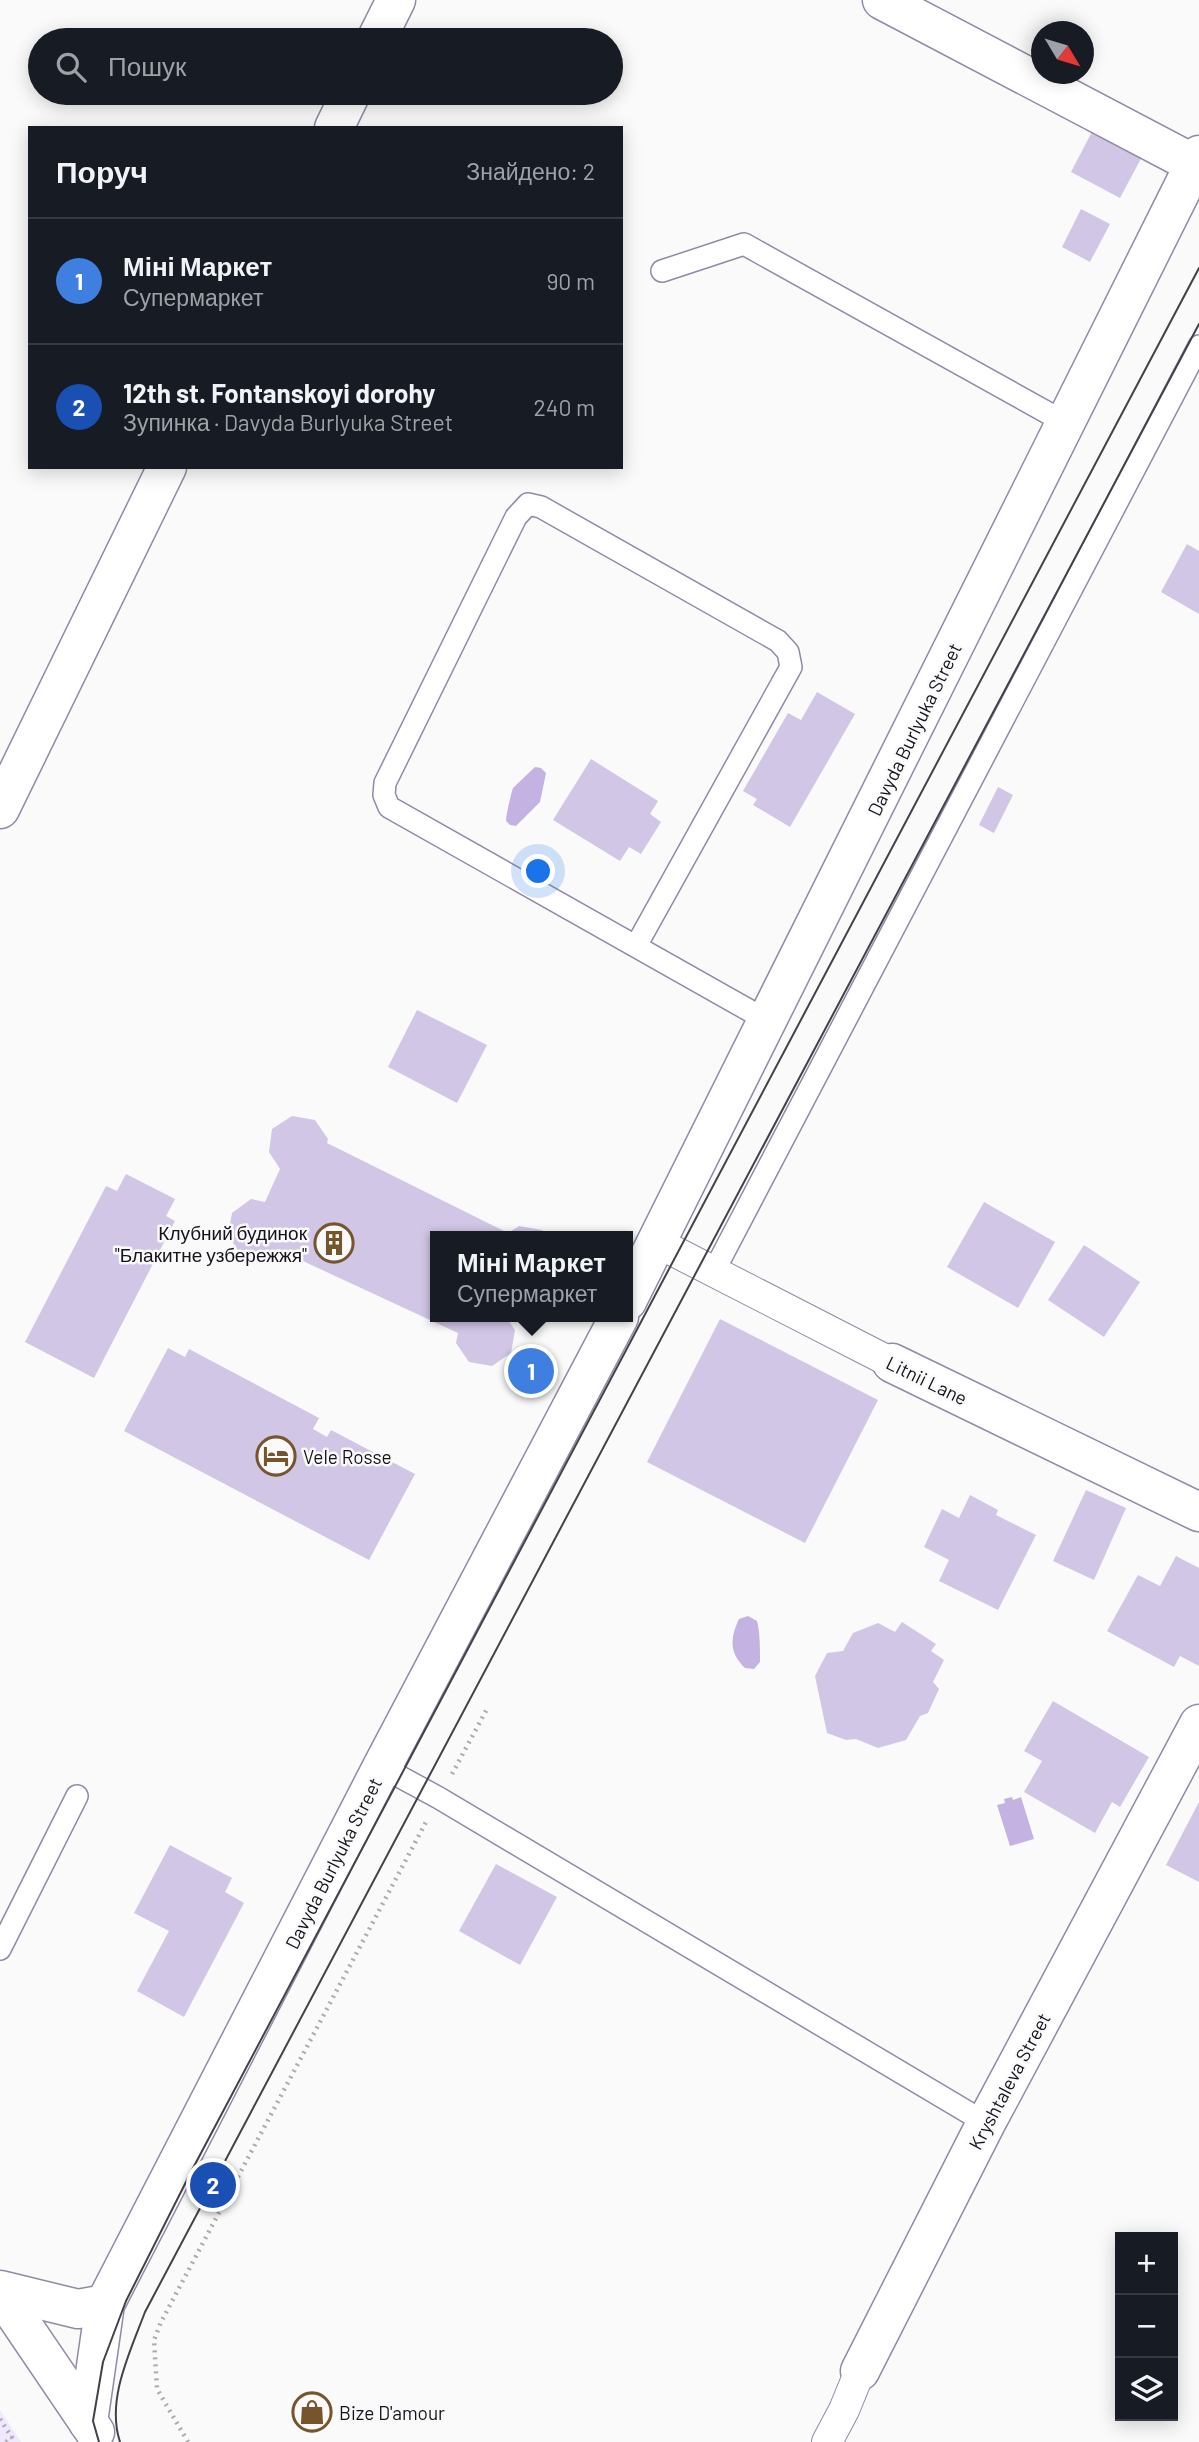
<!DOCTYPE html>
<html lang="uk">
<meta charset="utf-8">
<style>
:root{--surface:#171b24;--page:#242831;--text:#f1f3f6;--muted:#9ea1a6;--line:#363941;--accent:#0f766e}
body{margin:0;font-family:Barlow,sans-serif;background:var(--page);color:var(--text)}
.controls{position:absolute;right:21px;bottom:21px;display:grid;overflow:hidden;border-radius:0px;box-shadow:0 4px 18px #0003}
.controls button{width:63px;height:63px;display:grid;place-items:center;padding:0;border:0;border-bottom:2px solid var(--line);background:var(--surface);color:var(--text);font:35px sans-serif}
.compass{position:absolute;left:1031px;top:21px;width:63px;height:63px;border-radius:50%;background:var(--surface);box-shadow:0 4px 18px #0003;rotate:128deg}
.you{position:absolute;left:539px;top:872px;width:24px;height:24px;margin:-18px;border:5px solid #fff;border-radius:50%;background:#1a73e8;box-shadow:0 0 0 10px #1a73e833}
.badge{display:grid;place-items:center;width:46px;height:46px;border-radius:50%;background:var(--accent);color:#fff;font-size:23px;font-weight:700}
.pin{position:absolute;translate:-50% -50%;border:4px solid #fff;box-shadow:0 2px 7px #0006}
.popup{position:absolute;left:430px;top:1231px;width:203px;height:91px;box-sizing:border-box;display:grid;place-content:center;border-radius:0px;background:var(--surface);filter:drop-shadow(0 2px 5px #0005);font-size:23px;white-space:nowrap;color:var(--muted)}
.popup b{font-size:26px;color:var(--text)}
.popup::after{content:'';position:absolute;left:50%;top:100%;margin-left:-14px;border:14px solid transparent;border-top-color:var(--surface)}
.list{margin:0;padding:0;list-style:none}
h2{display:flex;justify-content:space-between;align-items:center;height:91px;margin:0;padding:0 28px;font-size:30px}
h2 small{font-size:23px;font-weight:400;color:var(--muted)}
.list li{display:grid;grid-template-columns:46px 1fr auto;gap:21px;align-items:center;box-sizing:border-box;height:126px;padding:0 28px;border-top:2px solid var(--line)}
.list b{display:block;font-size:26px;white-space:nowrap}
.list p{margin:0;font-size:23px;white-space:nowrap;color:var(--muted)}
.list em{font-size:23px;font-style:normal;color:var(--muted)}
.icon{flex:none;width:38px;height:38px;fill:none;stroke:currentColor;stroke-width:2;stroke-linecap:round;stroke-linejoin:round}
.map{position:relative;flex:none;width:1199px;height:2442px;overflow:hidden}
.search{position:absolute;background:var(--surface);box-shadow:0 4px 18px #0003;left:28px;top:28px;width:595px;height:77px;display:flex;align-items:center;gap:18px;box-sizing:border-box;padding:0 24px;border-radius:38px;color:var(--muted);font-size:26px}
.panel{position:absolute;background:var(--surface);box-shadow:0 4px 18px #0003;left:28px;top:126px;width:595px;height:343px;border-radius:0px}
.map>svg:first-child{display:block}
.green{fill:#f0e9fd}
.water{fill:#c4b2e3}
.building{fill:#d1c6e5}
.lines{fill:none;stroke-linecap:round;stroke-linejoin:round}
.service-casing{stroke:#9389a6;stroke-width:24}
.pedestrian-casing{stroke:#9389a6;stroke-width:32}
.minor-casing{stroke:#9389a6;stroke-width:41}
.secondary-casing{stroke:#9389a6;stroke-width:41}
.path{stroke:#acabae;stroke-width:4.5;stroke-dasharray:2 5;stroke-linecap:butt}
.service{stroke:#fff;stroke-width:21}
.pedestrian{stroke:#fff;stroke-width:30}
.minor{stroke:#fff;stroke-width:38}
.secondary{stroke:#fff;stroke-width:38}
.tram{stroke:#444149;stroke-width:2}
.labels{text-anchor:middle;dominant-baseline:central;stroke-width:5;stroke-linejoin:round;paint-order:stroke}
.street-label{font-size:19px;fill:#16121c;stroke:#fafafa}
.poi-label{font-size:19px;fill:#16121c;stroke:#fafafa;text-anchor:start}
</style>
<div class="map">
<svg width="1199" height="2442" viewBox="0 0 1199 2442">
<rect width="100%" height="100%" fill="#fafafa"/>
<path class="green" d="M 0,2410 L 21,2442 L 0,2442 Z"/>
<g class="water">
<path d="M 535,767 L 541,768 L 546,773 L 540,802 L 516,826 L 510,825 L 506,821 C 506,815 511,794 513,788 Z"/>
<path d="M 748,1616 L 757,1621 C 760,1631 760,1650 760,1662 L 754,1669 L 745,1668 C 729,1653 730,1638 739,1619 Z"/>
<path d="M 1012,1797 L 1013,1800 L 1021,1797 L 1034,1839 L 1010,1846 L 997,1805 L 1005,1803 L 1004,1799 Z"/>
</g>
<g class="building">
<path d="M 1096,124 L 1145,151 L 1120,198 L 1071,172 Z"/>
<path d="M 1081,209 L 1110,224 L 1090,262 L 1062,247 Z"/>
<path d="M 1187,544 L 1199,551 L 1199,614 L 1161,592 Z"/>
<path d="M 817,692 L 855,714 L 790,827 L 753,805 L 757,799 L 743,791 L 788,713 L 801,720 Z"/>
<path d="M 591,759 L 658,801 L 650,814 L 661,822 L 641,854 L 629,847 L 620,861 L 553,820 Z"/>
<path d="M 998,787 L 1013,795 L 994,833 L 979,825 Z"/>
<path d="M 417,1010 L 487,1045 L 457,1103 L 388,1067 Z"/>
<path d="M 292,1116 L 315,1120 L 328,1139 L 327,1143 L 508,1233 L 519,1226 L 542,1230 L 546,1236 L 435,1236 L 435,1317 L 506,1317 L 515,1330 L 511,1353 L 492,1366 L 469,1362 L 456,1343 L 458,1333 L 277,1249 L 263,1259 L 241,1255 L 228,1235 L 232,1213 L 251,1199 L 265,1202 L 280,1169 L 269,1152 L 272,1129 Z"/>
<path d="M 126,1174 L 175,1199 L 166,1216 L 175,1221 L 94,1378 L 25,1342 L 106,1186 L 117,1191 Z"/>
<path d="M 984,1202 L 1055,1242 L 1018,1308 L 947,1267 Z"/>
<path d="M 1084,1245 L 1140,1282 L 1104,1337 L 1048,1300 Z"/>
<path d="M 720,1319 L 878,1400 L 805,1543 L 647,1462 Z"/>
<path d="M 168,1348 L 185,1357 L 189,1349 L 319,1418 L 313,1429 L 327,1437 L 331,1430 L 415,1474 L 369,1560 L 124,1431 Z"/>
<path d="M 1086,1490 L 1126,1508 L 1094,1580 L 1053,1561 Z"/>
<path d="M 970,1495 L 998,1510 L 996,1515 L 1036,1535 L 998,1610 L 939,1581 L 949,1560 L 924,1547 L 942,1509 L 959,1518 Z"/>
<path d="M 1176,1556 L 1199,1568 L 1199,1666 L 1180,1656 L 1174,1667 L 1107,1631 L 1138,1575 L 1160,1586 Z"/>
<path d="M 902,1622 L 936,1644 L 931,1651 L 944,1660 L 933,1682 L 939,1689 L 928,1713 L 920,1716 L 906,1740 L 878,1748 L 856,1739 L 846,1740 L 827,1733 L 815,1676 L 827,1653 L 843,1651 L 853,1633 L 878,1623 L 895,1632 Z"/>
<path d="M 1053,1701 L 1149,1757 L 1120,1807 L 1112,1802 L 1095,1833 L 1024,1792 L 1042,1761 L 1024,1751 Z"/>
<path d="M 1199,1802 L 1199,1882 L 1166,1865 Z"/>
<path d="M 170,1845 L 232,1878 L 225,1892 L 244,1903 L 184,2017 L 137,1991 L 169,1931 L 134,1913 Z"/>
<path d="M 496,1864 L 557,1897 L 520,1965 L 459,1931 Z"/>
</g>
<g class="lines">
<g class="service-casing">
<g id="service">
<path d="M 662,271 L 744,244 L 1066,423"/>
<path d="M 636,946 L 791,667 L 788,652 L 778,641 L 541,507 L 528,504 L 516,517 L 385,783 L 384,795 L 389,807 L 768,1021"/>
<path d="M 714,1271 L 1199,346"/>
<path d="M 382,1767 L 439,1798 L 986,2123"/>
<path d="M 0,1949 L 77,1796"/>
</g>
</g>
<g class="pedestrian-casing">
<g id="pedestrian">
<path d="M 658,1243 L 892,1363"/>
<path d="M 827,2442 L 844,2410 L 860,2371"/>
</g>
</g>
<g class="minor-casing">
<g id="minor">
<path d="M 882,0 L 1194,164"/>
<path d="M 376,40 L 396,0"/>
<path d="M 334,128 L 351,93"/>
<path d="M 0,809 L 167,467"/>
<path d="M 892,1363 L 1199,1512"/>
<path d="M 860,2371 L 986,2123 L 1199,1724"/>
</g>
</g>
<g class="secondary-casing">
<g id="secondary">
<path d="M 627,1301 L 1199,155"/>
<path d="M 0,2290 L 78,2309 L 105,2304"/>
<path d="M 0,2292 L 95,2432"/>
<path d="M 88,2422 L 105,2304 L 382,1767 L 619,1317"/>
</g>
</g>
<g class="path">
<path d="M 452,1774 L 488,1707"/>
<path d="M 0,2419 L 15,2442"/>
<path d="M 6,2442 L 12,2437"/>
<path d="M 188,2442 L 157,2389 L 154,2340 L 161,2322 L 426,1822"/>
</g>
<use href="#service" class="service"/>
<use href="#pedestrian" class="pedestrian"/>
<use href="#minor" class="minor"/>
<use href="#secondary" class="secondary"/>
<g class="tram">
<path d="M 99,2442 L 93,2421 L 103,2362 L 126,2301 L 192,2170 L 1199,268"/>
<path d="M 120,2442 C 106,2400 130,2352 145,2312 L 1199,324"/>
</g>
</g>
<defs>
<g id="building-ring" transform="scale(2.0125)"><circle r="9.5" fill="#fafafa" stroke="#76542c" stroke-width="1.5"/><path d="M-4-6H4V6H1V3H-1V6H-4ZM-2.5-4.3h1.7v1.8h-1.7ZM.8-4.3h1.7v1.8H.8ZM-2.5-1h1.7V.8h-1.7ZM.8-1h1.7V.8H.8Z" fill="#76542c"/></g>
<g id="hotel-ring" transform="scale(2.0125)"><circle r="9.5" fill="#fafafa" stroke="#76542c" stroke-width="1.5"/><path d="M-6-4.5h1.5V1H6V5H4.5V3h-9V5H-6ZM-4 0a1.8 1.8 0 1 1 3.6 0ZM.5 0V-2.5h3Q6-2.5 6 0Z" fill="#76542c"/></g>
<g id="shop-ring" transform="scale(2.0125)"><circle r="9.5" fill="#fafafa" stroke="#76542c" stroke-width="1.5"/><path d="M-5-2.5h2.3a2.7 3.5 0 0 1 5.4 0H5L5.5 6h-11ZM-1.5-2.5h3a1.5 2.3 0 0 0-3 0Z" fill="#76542c"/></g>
</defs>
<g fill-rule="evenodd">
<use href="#building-ring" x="334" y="1243"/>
<use href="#hotel-ring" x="276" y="1456"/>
<use href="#shop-ring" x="312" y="2412"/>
</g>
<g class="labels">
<g class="street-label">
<text transform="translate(914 729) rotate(-64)">Davyda Burlyuka Street</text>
<text transform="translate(927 1380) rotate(26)">Litnii Lane</text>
<text transform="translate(333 1863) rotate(-63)">Davyda Burlyuka Street</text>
<text transform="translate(1009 2081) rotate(-62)">Kryshtaleva Street</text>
</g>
<g class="poi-label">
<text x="307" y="1232" text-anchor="end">Клубний будинок<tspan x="307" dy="22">"Блакитне узбережжя"</tspan></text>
<text x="303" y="1456">Vele Rosse</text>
<text x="339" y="2412">Bize D'amour</text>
</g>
</g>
</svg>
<div class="controls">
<button>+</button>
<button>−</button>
<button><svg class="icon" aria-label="layers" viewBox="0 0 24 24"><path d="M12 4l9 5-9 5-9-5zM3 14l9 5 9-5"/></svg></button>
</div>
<svg class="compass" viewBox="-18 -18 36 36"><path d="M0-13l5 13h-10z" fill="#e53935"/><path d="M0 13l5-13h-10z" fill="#9ea1a6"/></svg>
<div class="you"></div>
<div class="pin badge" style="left:531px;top:1371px;background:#3f7fe0">1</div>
<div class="popup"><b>Міні Маркет</b>Супермаркет</div>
<div class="pin badge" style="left:213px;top:2185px;background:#1a4fb4">2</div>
<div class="search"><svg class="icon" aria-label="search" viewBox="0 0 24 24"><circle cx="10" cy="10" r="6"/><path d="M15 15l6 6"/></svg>Пошук</div>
<section class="panel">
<h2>Поруч<small>Знайдено: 2</small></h2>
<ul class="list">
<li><span class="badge" style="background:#3f7fe0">1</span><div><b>Міні Маркет</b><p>Супермаркет</p></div><em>90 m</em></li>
<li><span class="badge" style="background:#1a4fb4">2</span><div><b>12th st. Fontanskoyi dorohy</b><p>Зупинка · Davyda Burlyuka Street</p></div><em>240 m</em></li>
</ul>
</section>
</div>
